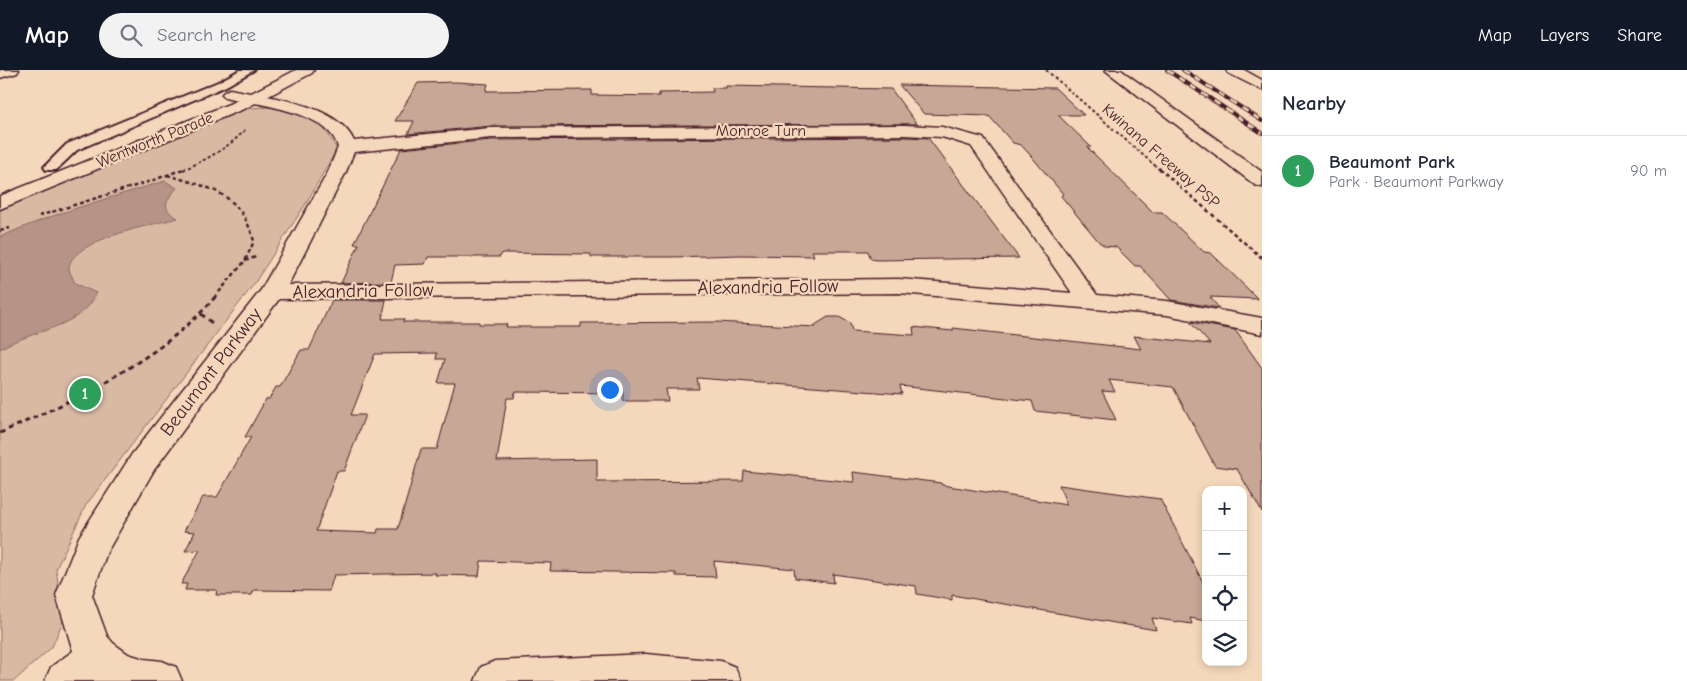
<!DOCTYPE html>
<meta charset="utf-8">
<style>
:root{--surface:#fff;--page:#f2f2f3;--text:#1f2937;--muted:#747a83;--line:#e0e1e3;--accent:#111827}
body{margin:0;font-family:"Comic Neue",sans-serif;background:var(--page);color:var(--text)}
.controls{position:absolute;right:15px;bottom:15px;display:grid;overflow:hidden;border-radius:10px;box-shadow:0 2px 8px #0003}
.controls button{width:45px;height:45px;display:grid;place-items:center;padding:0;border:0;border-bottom:1px solid var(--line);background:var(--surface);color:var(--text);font:25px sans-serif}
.you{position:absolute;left:609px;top:319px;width:18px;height:18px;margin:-12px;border:4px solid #fff;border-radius:50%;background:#1a73e8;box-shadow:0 0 0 8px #1a73e833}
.badge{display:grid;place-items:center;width:32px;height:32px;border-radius:50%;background:var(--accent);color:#fff;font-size:16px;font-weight:700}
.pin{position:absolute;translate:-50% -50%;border:2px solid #fff;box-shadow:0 1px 5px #0006}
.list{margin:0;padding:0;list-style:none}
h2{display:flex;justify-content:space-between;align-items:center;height:65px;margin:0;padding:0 20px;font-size:21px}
h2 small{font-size:16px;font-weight:400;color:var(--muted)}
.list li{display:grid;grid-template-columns:32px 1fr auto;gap:15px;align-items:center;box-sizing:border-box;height:70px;padding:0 20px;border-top:1px solid var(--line)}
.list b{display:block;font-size:19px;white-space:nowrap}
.list p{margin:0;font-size:16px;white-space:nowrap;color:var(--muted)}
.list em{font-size:16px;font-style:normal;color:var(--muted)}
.icon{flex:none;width:28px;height:28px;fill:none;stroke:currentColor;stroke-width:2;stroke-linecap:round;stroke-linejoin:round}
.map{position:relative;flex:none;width:1262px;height:611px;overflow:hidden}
header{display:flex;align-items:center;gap:30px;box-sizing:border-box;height:70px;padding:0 25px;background:var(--accent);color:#fff}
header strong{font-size:24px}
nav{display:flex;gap:28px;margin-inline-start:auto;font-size:18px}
.search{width:350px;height:45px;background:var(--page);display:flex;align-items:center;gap:12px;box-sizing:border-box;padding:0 18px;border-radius:28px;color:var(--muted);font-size:19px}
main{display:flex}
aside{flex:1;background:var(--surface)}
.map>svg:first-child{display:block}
.green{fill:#d8baa3;stroke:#916c67}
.water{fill:#b69386;stroke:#8b6562}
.building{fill:#c7a795;stroke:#4a1f2b;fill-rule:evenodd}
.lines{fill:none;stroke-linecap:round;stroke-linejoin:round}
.service-casing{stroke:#4a1f2b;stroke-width:4}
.minor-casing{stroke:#4a1f2b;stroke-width:3}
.tertiary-casing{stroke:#4a1f2b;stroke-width:3}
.motorway-casing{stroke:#4a1f2b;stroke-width:3}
.path-far2{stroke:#4a1f2b;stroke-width:2;stroke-dasharray:3 2.5;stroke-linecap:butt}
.path-far1{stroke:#4a1f2b;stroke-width:2.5;stroke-dasharray:4 3;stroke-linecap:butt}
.path{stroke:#4a1f2b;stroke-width:3;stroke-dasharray:5 4;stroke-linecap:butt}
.service{fill:#f4d8bb;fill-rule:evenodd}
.minor{fill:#f4d8bb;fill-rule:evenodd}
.tertiary{fill:#f4d8bb;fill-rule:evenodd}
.motorway{fill:#f4d8bb;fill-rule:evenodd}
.rail-casing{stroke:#4a1f2b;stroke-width:4}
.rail{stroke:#f4d8bb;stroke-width:2.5;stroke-dasharray:7;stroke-linecap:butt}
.labels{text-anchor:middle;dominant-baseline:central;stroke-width:4.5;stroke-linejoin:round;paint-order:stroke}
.far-street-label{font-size:16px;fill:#4a1f2b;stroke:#f4d8bb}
.street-label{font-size:19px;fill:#4a1f2b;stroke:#f4d8bb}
</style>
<header>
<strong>Map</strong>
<div class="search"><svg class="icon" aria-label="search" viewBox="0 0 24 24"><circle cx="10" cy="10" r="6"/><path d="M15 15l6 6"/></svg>Search here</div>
<nav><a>Map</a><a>Layers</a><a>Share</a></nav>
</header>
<main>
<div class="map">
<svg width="1262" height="611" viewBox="0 0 1262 611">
<rect width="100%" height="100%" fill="#f4d8bb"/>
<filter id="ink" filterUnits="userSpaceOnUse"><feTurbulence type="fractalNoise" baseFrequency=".02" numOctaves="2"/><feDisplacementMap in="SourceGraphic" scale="10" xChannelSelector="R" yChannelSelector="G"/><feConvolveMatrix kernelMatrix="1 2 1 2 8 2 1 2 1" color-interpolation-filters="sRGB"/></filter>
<g filter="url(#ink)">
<path class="green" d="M 268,37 C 287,40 310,45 324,59 C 329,64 333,73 337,79 L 305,135 L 254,214 L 86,435 L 56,499 L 63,551 L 52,577 L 14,611 L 0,611 L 0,140 L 230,43 L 249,38 Z"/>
<path class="water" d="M 165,111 L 177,118 C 166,130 160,139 178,148 C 156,154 68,170 69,199 C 70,203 73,209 75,213 L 96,223 C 85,257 28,261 0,279 L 0,167 C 53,143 110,128 165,111 Z"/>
<g class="building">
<path d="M 456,12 L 488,14 L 486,21 L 592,20 L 592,25 L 659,26 L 659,23 L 713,22 L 712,18 L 726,18 L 726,16 L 891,19 L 917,54 L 491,56 L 408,64 L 414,51 L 395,51 L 418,13 Z"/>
<path d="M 899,15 L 1055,18 L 1084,45 L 1058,45 L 1091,77 L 1087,77 L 1153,142 L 1162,142 L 1204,182 L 1211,183 L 1258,229 L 1210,227 L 1219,238 L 1171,230 L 1140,196 L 1135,196 L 1116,177 L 1105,176 L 1099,172 L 1061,126 L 1063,124 L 1032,87 L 1021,75 L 1013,73 L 989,46 L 924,44 Z"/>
<path d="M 905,67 L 928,68 L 1019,188 L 877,190 L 871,189 L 868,181 L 812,181 L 814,186 L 740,185 L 672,187 L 591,187 L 591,184 L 502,183 L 500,187 L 428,187 L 425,194 L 395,195 L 391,212 L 341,213 L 359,174 L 354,174 L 401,79 L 491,70 Z"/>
<path d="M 332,230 L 386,230 L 382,249 L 404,249 L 403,252 L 479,252 L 479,254 L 507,254 L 506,257 L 581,257 L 581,253 L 716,252 L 816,257 L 815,255 L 828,247 L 839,247 L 850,253 L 852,261 L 914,265 L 913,257 L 953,261 L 953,258 L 1141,279 L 1134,266 L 1210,274 L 1190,252 L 1235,260 L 1262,298 L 1262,442 L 1237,399 L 1215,396 L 1173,317 L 1109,310 L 1115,322 L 1102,321 L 1116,350 L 1035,341 L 1032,331 L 900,316 L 902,324 L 697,308 L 699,319 L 666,319 L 668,331 L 623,331 L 623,323 L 515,322 L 514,328 L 507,328 L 497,391 L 597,389 L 597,412 L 743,411 L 744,401 L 854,412 L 853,402 L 941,413 L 942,415 L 1067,435 L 1059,415 L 1160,429 L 1206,518 L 1206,551 L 1190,548 L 1192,554 L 1152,548 L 1156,560 L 952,525 L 952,530 L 917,524 L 916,516 L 833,504 L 834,513 L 795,508 L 794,499 L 714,491 L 716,507 L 676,506 L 676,503 L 550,501 L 551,493 L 481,491 L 479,506 L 435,505 L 436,503 L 334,505 L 329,521 L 254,520 L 252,525 L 216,525 L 217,520 L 185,520 L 187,514 L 181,514 L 200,480 L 185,481 L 195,462 L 184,461 L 203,427 L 217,427 L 251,367 L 245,367 L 266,329 L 269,329 L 276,317 L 280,317 L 301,280 L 309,280 ZM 437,283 L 436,289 L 445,289 L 438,313 L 455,313 L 437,379 L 421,379 L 398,459 L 378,459 L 377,463 L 316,461 L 337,401 L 344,401 L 365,345 L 351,345 L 375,284 Z"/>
</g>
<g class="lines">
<g class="service-casing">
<path id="service" d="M 240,0 L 254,0 L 226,16 L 77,80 L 56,100 L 46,100 L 44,97 L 67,74 L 218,12 Z"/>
</g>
<g class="minor-casing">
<g id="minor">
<path d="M 0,0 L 19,0 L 17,3 L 0,8 Z"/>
<path d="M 230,19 C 266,27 337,33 354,71 L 491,58 L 905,55 L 942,57 L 983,68 L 1097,225 L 1167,231 L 1262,248 L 1262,264 L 1167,245 L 899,223 L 279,229 L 154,400 L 107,482 L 92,525 L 107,566 L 113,573 L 128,584 L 144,589 L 162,591 L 176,597 L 182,611 L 45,611 L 51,597 L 73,581 L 56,525 L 79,467 L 132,384 L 261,220 L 328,102 L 338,77 C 328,40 256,35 225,27 L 222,24 L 225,21 ZM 905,65 L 942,67 L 971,76 L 1072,223 L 899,209 L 288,215 L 346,102 L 354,82 L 491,68 Z"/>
<path d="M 646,584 L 721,591 L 735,597 L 741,611 L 475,611 L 481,597 L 495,591 Z"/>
</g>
</g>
<g class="tertiary-casing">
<path id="tertiary" d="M 296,0 L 314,0 L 312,3 L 246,38 L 0,139 L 0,126 L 234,32 Z"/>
</g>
<g class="motorway-casing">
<g id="motorway">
<path d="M 1105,0 L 1121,0 L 1262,102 L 1262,117 L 1255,115 Z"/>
<path d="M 1226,0 L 1244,0 L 1262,10 L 1262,20 L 1228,3 Z"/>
</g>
</g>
<g class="path-far2">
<path d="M 1046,0 L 1160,100"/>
<path d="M 183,100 C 207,89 227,79 245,60"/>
</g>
<g class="path-far1">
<path d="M 1159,98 L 1262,188"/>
<path d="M 167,105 C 211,118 240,122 254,171 L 245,191 L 214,228"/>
<path d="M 39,146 L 151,111 L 186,98"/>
<path d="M 0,161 L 10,158"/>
<path d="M 245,191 L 258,186"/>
</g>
<g class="path">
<path d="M 201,244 L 212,253"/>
<path d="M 0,363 C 71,332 165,287 215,227"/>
</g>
<use href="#service" class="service"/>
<use href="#minor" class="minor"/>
<use href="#tertiary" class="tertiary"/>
<use href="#motorway" class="motorway"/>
<g class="rail-casing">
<g id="rail">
<path d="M 1167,0 L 1262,63"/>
<path d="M 1183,0 L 1262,51"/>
</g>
</g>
<use href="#rail" class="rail"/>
</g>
</g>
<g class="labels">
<g class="far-street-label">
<text x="761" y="61">Monroe Turn</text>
<text transform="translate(155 70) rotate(-22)">Wentworth Parade</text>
<text transform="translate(1161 86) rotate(41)">Kwinana Freeway PSP</text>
</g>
<g class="street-label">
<text transform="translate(768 217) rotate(-1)">Alexandria Follow</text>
<text transform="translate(363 221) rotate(-1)">Alexandria Follow</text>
<text transform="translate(211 302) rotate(-53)">Beaumont Parkway</text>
</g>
</g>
</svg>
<div class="controls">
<button>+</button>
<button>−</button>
<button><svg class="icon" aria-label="locate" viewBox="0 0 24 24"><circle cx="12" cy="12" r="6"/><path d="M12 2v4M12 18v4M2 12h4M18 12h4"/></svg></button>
<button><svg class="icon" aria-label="layers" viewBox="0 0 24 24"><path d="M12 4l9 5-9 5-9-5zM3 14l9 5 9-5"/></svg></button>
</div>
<div class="you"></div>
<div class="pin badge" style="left:85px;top:324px;background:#2e9e5b">1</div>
</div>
<aside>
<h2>Nearby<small></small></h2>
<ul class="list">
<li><span class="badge" style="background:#2e9e5b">1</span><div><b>Beaumont Park</b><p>Park · Beaumont Parkway</p></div><em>90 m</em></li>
</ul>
</aside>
</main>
